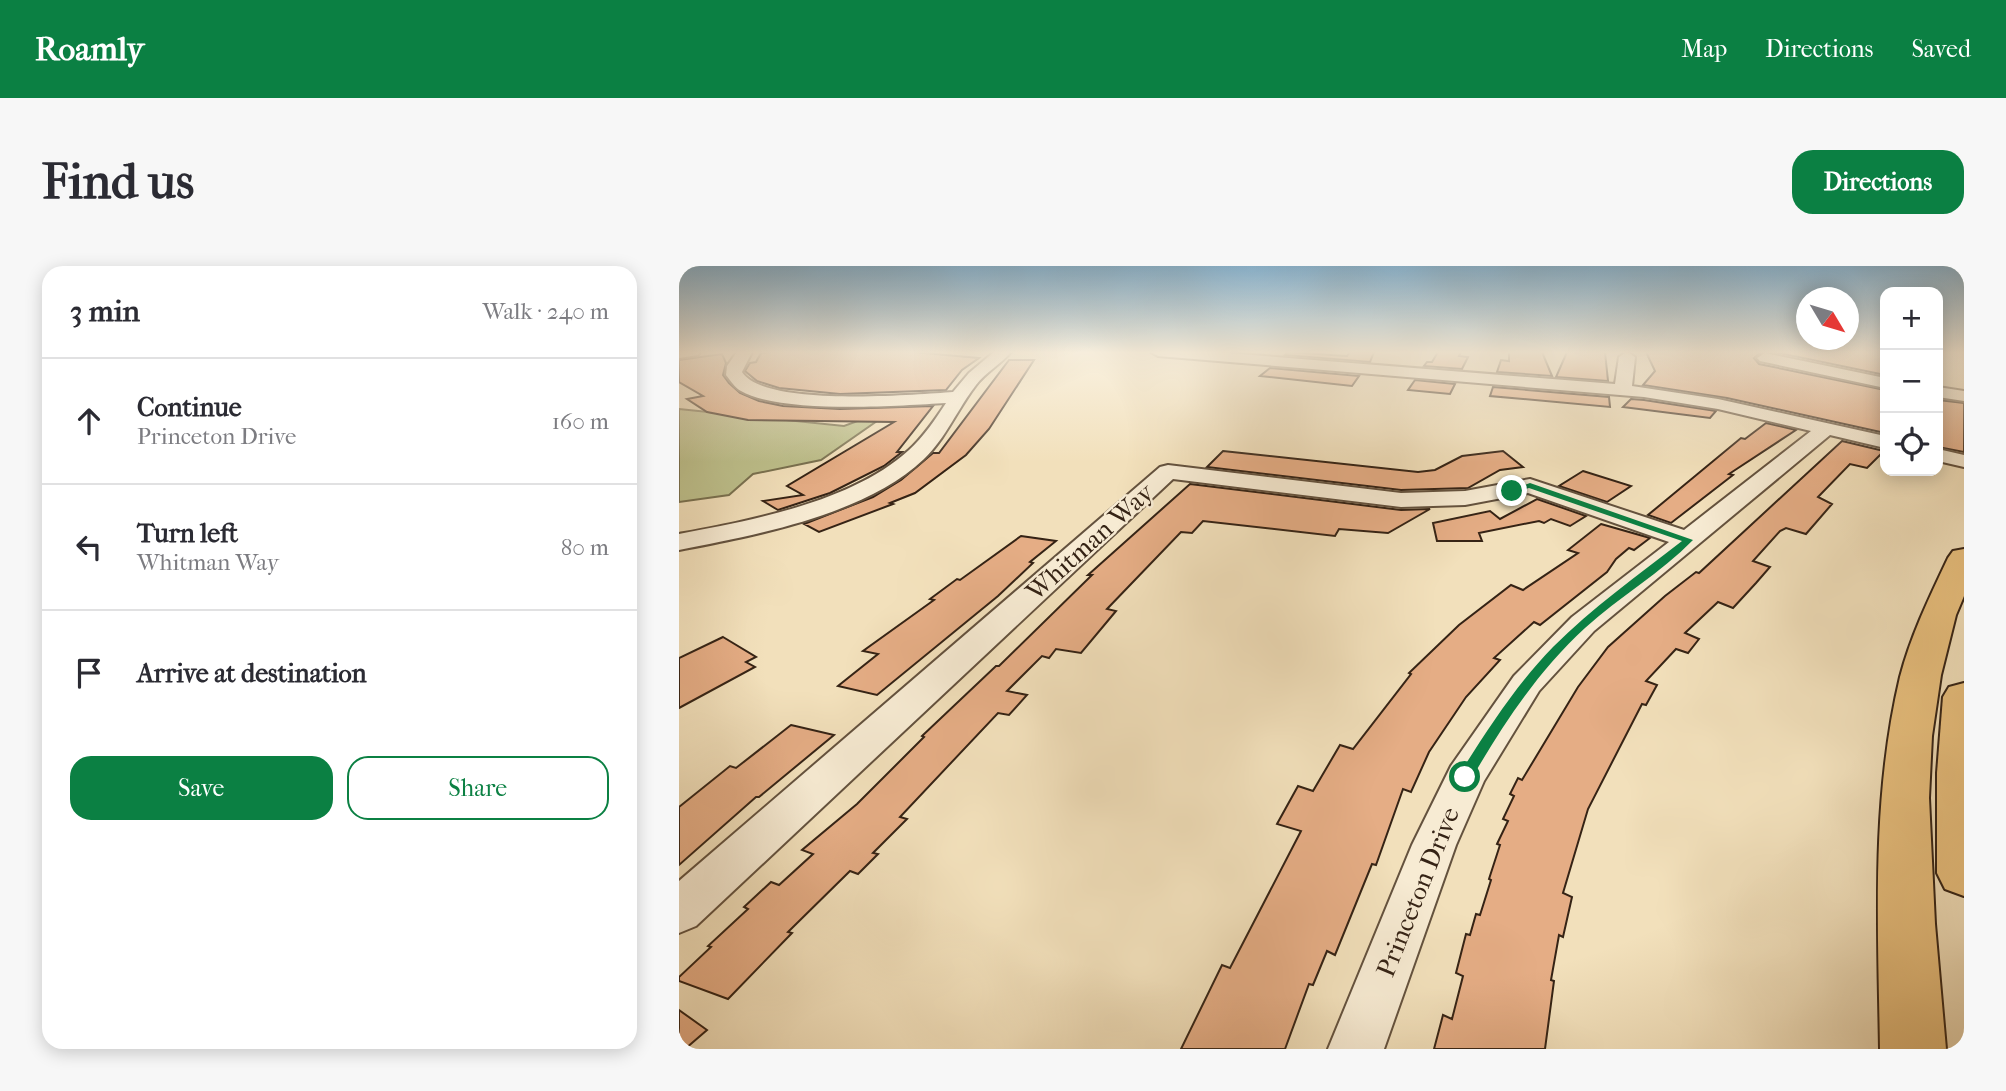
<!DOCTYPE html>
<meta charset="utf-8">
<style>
:root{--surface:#fff;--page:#f7f7f7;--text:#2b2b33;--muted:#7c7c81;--line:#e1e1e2;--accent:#0b8043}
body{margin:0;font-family:"IM FELL French Canon",serif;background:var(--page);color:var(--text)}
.controls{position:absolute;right:21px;top:21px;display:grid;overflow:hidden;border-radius:14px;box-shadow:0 4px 18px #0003}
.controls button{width:63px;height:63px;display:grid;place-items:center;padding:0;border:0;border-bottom:2px solid var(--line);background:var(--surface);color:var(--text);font:35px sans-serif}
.compass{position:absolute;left:1117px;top:21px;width:63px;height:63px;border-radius:50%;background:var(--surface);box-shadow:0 4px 18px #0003;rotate:128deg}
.stop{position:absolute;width:21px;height:21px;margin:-16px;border:5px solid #0b8043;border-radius:50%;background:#fff}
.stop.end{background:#0b8043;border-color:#fff;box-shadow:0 2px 7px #0008}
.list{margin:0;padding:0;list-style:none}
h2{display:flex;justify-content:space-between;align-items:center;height:91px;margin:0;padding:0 28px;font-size:30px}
h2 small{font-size:23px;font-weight:400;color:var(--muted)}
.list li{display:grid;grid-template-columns:46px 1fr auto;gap:21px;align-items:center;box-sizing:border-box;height:126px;padding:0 28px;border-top:2px solid var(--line)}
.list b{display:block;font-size:26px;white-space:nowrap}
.list p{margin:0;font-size:23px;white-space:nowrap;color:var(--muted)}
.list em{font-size:23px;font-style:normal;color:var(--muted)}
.actions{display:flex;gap:14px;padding:21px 28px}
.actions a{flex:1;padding:16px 0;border:2px solid var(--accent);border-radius:21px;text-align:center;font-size:24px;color:var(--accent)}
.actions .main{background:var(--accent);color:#fff}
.icon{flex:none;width:38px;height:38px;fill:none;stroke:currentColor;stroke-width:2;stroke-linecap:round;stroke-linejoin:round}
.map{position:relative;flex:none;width:1285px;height:783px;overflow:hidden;border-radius:21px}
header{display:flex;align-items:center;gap:42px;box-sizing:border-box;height:98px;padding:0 35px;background:var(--accent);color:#fff}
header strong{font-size:33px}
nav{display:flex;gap:38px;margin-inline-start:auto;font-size:24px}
.intro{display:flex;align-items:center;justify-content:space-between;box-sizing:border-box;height:168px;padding:0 42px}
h1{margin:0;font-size:49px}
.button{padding:18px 32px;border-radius:21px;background:var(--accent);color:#fff;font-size:24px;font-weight:700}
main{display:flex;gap:42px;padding:0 42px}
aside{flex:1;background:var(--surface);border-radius:21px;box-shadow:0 4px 18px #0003}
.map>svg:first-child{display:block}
.green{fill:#bec18d;stroke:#7a7251;stroke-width:2}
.building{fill:#e5ad85;stroke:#352315;stroke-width:2}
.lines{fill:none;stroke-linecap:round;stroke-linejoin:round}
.minor-casing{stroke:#64523e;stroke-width:4}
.major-casing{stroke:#352315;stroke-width:4}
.minor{fill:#f7ebd3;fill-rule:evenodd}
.major{fill:#e9c07e;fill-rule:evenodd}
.route{fill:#0b8043}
.labels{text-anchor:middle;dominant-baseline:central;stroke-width:5;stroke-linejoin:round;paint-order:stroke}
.street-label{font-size:26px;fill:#352315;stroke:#f7ebd3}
</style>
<header>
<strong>Roamly</strong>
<nav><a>Map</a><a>Directions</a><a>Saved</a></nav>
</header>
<div class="intro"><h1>Find us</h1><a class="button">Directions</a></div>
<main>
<aside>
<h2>3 min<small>Walk · 240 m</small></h2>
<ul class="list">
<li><svg class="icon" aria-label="ahead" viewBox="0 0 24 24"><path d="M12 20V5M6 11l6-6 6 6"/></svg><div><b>Continue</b><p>Princeton Drive</p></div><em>160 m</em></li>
<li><svg class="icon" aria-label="left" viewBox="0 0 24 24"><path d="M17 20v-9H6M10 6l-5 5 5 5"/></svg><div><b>Turn left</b><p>Whitman Way</p></div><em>80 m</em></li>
<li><svg class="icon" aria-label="arrive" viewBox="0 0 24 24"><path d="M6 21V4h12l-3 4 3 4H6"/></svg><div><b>Arrive at destination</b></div></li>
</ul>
<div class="actions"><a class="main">Save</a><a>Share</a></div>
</aside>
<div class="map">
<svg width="1285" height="783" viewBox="0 0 1285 783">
<rect width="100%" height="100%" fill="#f2e0bb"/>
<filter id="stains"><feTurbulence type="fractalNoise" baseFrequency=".00286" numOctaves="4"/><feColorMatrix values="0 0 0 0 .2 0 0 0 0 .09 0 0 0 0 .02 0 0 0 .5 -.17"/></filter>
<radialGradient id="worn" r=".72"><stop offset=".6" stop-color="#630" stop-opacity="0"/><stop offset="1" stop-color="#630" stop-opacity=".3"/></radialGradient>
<path class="green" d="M 0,143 L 165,160 L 195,149 L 208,148 L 142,194 L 74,208 L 50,229 L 0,236 Z"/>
<g class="building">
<path d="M 92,86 L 234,86 L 300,92 L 283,104 L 267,124 L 161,128 L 100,122 L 78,115 L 66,105 L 71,97 L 77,96 L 82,87 Z"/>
<path d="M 609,86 L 668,90 L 671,86 L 695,86 L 691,96 L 606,89 Z"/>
<path d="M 759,86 L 782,86 L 780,90 L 789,91 L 783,103 L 745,100 L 748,96 L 753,96 Z"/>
<path d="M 830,86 L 863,86 L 873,110 L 818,106 L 822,94 L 830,95 Z"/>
<path d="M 888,86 L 926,86 L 929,115 L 877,111 Z"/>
<path d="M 967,86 L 1082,86 L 1075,92 L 1080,98 L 1206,124 L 1206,167 L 1048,132 L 964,119 L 976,105 Z"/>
<path d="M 1095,86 L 1206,86 L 1206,109 Z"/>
<path d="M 43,88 L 47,97 L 44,109 L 50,117 L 61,127 L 80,135 L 104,140 L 161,143 L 254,140 L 218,186 L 223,186 L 205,200 L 151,227 L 99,244 L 84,235 L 124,229 L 108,220 L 215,156 L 69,154 L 28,146 L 8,133 L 24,130 L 0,116 L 0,94 Z"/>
<path d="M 330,94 L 355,94 L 310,163 L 287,189 L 236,227 L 211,237 L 214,238 L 140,266 L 125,258 L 194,231 L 222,214 L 254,187 L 260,187 Z"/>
<path d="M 591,102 L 680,110 L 673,120 L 581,110 Z"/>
<path d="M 736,114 L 776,118 L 771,128 L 729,124 Z"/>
<path d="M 814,121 L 930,131 L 931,141 L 811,130 Z"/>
<path d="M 952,133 L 965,134 L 1037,145 L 1031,152 L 944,141 Z"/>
<path d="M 1259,134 L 1285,137 L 1285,186 L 1259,181 Z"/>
<path d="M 1087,157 L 1117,164 L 1050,208 L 1054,209 L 992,257 L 969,249 L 1062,172 L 1066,173 Z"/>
<path d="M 1163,175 L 1205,185 L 1188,202 L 1171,198 L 1139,231 L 1153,238 L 1127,268 L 1107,262 L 1101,265 L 1074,295 L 1091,301 L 1077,317 L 1054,342 L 1039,336 L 1006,367 L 1020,373 L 1009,387 L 997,383 L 967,415 L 978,419 L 967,439 L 963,438 L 909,543 L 884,627 L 893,631 L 884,671 L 880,669 L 872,714 L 875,715 L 866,783 L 755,783 L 764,749 L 773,753 L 784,710 L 777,707 L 787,668 L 791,669 L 797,648 L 801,649 L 812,614 L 810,613 L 821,579 L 818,578 L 829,555 L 824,553 L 835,530 L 831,528 L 839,512 L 843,514 L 899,421 L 929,381 L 986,330 L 1017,306 L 1020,307 Z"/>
<path d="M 544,185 L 739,206 L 756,204 L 783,190 L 824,185 L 844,201 L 821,204 L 789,222 L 722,224 L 528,201 Z"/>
<path d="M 904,205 L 952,220 L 928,236 L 880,220 Z"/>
<path d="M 511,218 L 722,244 L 751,243 L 709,267 L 660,263 L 656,270 L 524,255 L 513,267 L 502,266 L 428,343 L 437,345 L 402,387 L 377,383 L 370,392 L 363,390 L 328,425 L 348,429 L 330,449 L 319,447 L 221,551 L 228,553 L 194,587 L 199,588 L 179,608 L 171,605 L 109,666 L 113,667 L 49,733 L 0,715 L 0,711 L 32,681 L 29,680 L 69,643 L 65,641 L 92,616 L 100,619 L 134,588 L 123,584 L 178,538 L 245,471 L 243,470 L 317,400 L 320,400 L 413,309 L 409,309 Z"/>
<path d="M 858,233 L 907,250 L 891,260 L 872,253 L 865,257 L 860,255 L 800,267 L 803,275 L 758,275 L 754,257 L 811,245 L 821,253 Z"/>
<path d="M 922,258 L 971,272 L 955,284 L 950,282 L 937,293 L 928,306 L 861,359 L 855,356 L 815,392 L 821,394 L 787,431 L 750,486 L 732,526 L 724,523 L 697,599 L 693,598 L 656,689 L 648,685 L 634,719 L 630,718 L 606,783 L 502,783 L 543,699 L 551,702 L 622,565 L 598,558 L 619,520 L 634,525 L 661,479 L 674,483 L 732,408 L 730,407 L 780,359 L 832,319 L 844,324 L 899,287 L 889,284 Z"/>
<path d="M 342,270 L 377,275 L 351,296 L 354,297 L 319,330 L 198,429 L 159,420 L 199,388 L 184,385 L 255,334 L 251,333 L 278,313 L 281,314 Z"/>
<path d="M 44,371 L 77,391 L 67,396 L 76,401 L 0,442 L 0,392 Z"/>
<path d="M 112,459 L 155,469 L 80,531 L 77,531 L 0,599 L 0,541 L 51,500 L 57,502 Z"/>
<path d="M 0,744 L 28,764 L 6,783 L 0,783 Z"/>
</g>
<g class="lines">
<g class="minor-casing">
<g id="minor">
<path d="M 0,86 L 21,86 L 19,89 L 0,92 Z"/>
<path d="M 58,86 L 73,86 L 63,106 C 85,141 233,129 274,126 L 290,107 L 315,86 L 332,86 C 322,98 307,106 297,119 C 279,142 267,172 245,193 C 186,249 77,269 0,284 L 0,268 C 74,254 173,236 230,184 C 245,170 256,154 267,137 C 218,140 102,148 62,125 C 56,122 51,114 47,109 L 48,100 Z"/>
<path d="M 472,86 L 536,86 L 936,118 L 940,91 L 948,86 L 956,91 L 953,120 L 1039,133 L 1206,170 L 1206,182 L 1151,169 L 915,365 L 860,425 L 805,515 L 777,579 L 705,783 L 649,783 L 733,579 L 772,500 L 835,410 L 893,351 L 990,276 L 849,227 L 786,239 L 722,241 L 494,213 L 17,660 L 0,667 L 0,615 L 481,201 L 489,199 L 722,227 L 786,225 L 851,213 L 1005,264 L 1132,165 L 1039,143 L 965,131 L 479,90 Z"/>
<path d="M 1086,87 L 1206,112 L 1206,122 L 1081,95 L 1078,92 Z"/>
<path d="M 1259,121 L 1285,125 L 1285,135 L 1259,131 Z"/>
<path d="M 1259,183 L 1285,189 L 1285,201 L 1259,195 Z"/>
</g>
</g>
<g class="major-casing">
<g id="major">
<path d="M 1285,283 L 1285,330 L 1277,349 L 1262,409 L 1253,470 L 1250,532 L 1256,658 L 1267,783 L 1201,783 C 1199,659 1192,533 1221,411 C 1232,369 1251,330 1269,292 L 1274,285 Z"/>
<path d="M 1285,417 L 1285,630 L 1266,623 L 1258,607 L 1258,507 L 1264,431 L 1270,421 Z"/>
</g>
</g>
<use href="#minor" class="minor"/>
<use href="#major" class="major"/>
</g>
<linearGradient id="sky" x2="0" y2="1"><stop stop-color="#8ab7d5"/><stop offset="0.44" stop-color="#f9f1e0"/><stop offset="1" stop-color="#f9f1e0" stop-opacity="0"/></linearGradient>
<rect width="1285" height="196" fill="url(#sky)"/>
<path class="route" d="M 851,217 L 1014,274 C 982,307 940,331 906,362 C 858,406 824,459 791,515 L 781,515 L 781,507 C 809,463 837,419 874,381 C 913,342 959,309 1003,275 L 850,222 L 833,227 L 829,225 Z"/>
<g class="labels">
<g class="street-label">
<text transform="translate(411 276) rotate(-42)">Whitman Way</text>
<text transform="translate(739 626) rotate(-68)">Princeton Drive</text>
</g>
</g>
<rect width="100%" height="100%" filter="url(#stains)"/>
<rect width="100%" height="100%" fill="url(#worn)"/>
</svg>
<div class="controls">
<button>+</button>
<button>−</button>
<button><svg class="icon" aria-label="locate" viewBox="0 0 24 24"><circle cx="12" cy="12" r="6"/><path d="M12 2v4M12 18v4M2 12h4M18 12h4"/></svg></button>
</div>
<svg class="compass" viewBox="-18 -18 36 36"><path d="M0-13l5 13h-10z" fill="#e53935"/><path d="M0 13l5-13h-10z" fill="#7c7c81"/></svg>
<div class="stop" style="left:786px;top:511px"></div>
<div class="stop end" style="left:833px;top:225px"></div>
</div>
</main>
